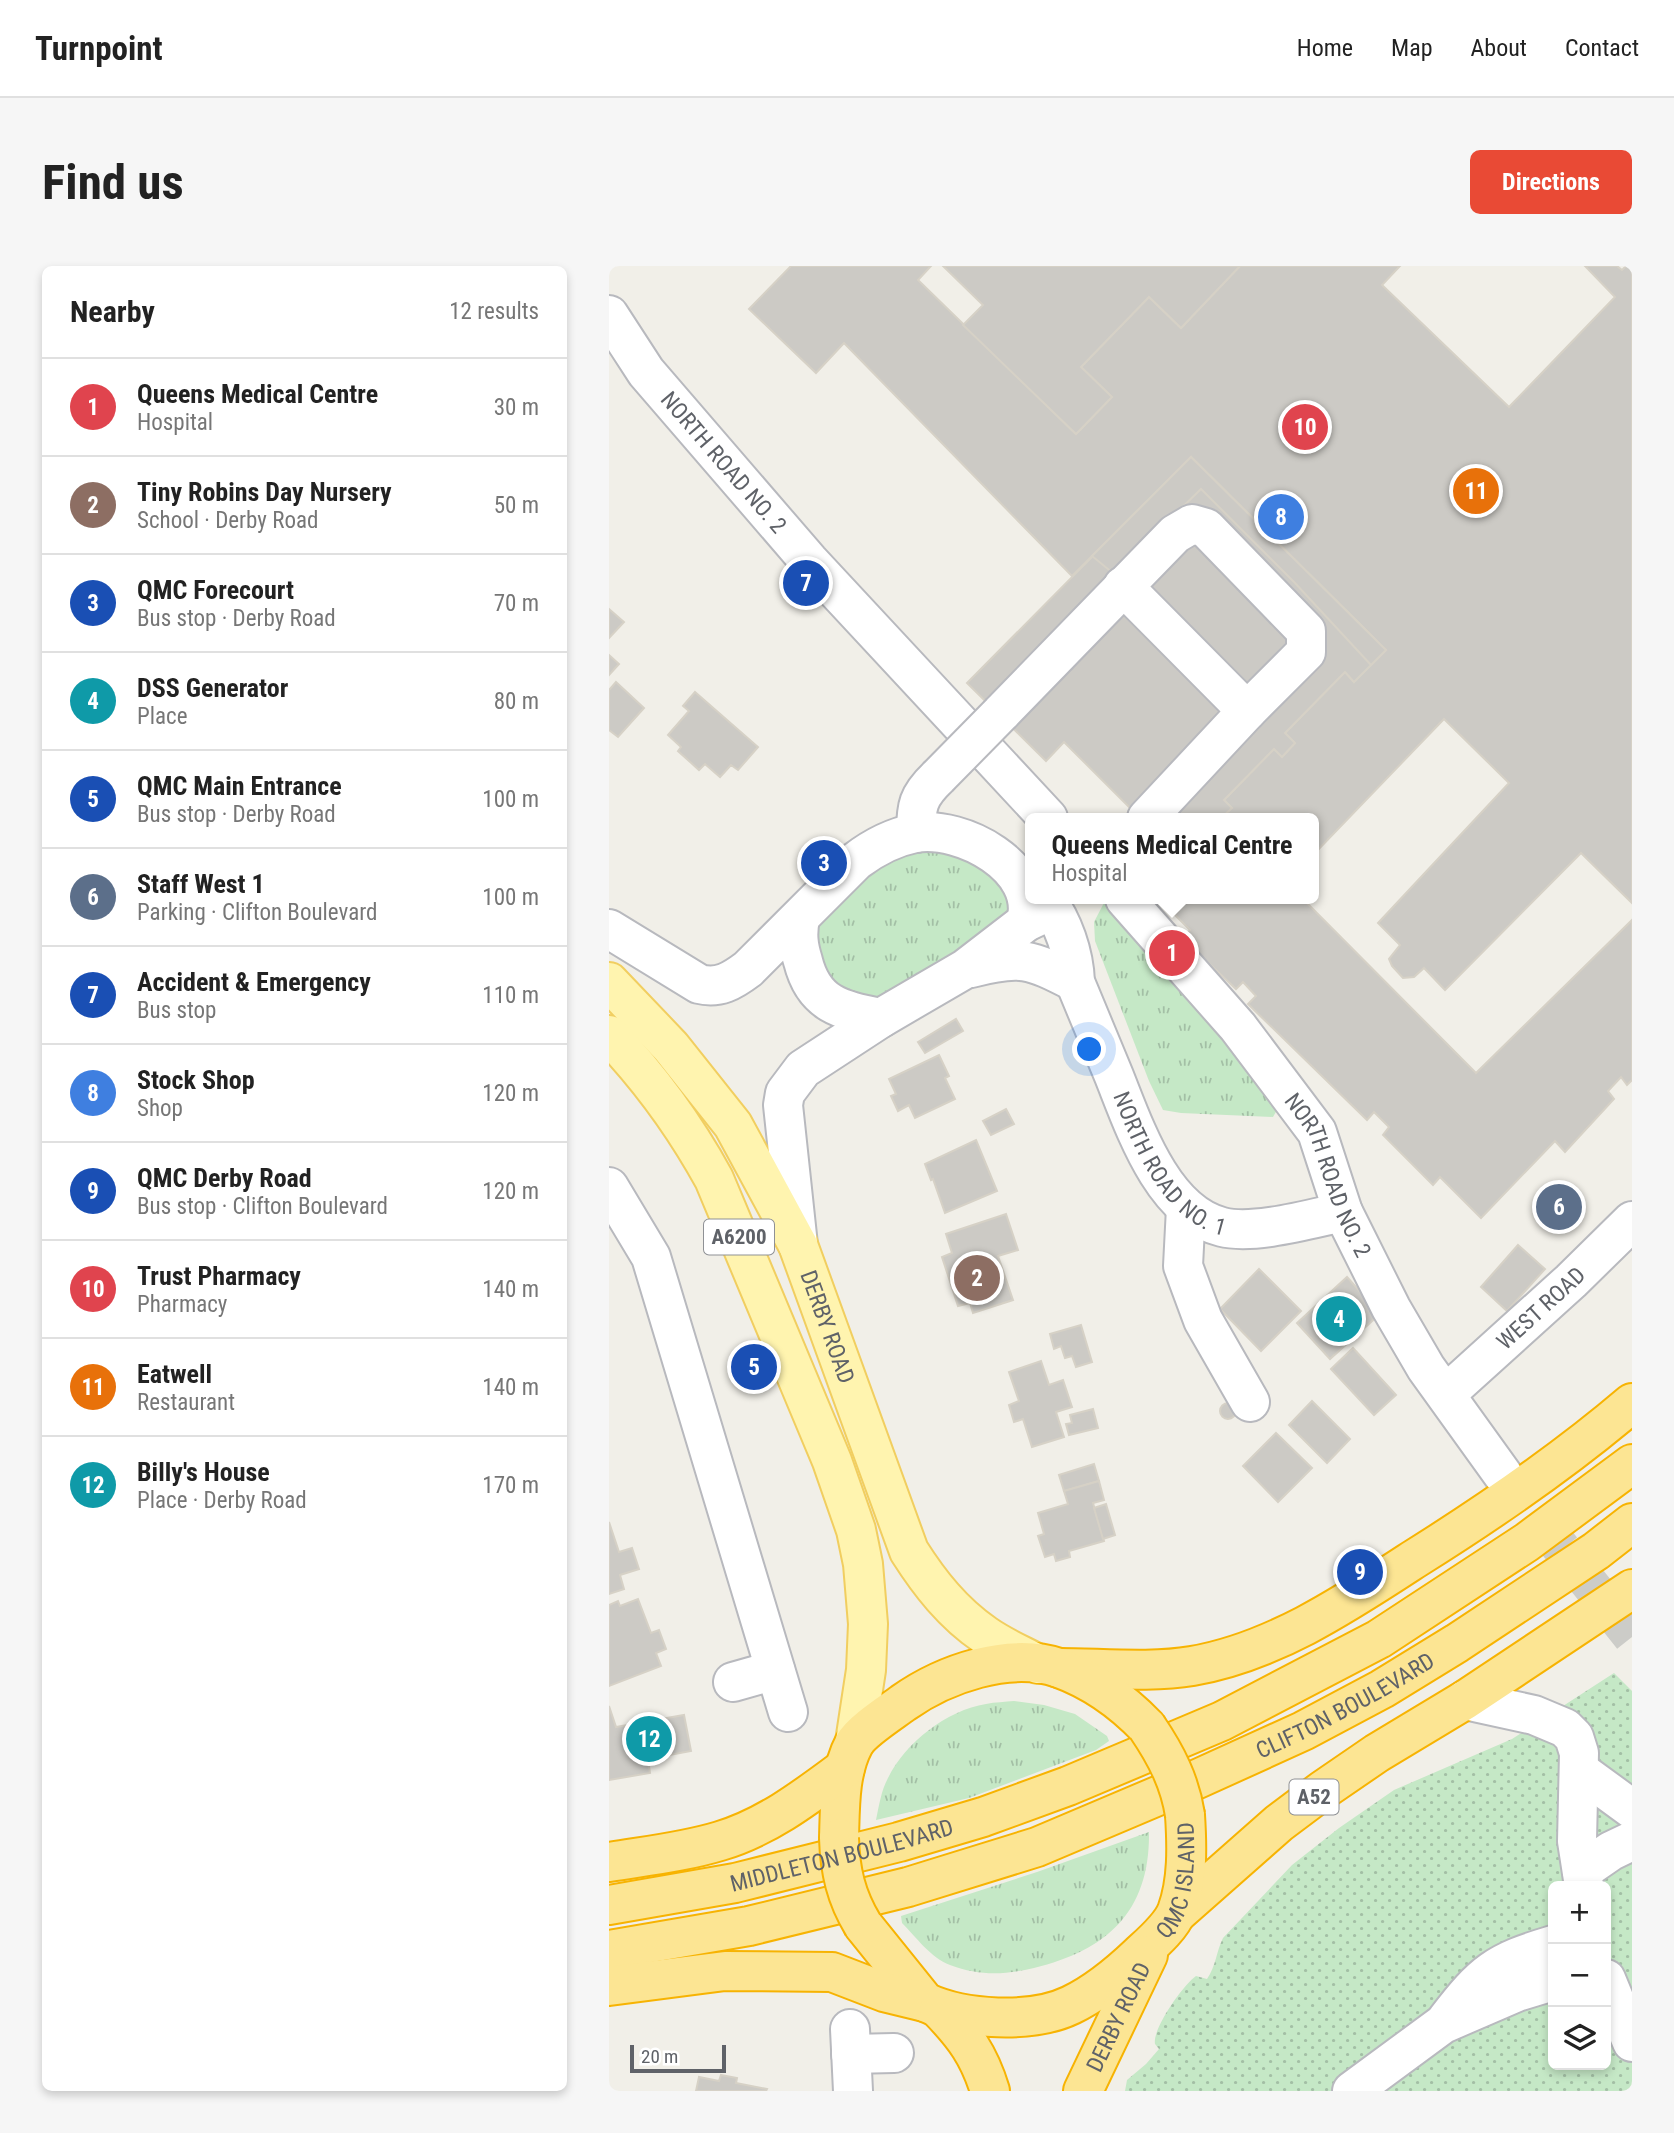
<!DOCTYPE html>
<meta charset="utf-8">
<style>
:root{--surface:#fff;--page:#f6f6f6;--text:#222;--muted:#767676;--line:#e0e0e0;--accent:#e94a35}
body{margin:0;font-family:"Roboto Condensed",sans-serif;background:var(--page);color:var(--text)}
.controls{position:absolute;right:21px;bottom:21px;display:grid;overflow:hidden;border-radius:10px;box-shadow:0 4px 10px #0003}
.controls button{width:63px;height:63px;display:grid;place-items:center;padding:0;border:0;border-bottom:2px solid var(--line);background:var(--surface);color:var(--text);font:35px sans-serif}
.scale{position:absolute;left:21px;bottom:18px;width:96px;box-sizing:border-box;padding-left:7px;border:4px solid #5f6268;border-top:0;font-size:19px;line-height:24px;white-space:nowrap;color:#5f6268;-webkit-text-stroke:5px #fff;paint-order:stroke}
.you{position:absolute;left:481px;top:784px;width:24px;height:24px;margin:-18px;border:5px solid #fff;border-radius:50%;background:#1a73e8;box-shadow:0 0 0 10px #1a73e833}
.badge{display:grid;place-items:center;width:46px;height:46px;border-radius:50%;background:var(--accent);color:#fff;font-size:23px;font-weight:700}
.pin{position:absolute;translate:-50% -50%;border:4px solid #fff;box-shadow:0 2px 7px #0006}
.popup{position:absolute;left:416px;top:547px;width:294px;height:91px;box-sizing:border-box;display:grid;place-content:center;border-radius:10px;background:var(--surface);filter:drop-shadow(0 2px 5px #0005);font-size:23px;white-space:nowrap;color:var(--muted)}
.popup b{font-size:26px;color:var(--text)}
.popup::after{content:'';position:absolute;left:50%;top:100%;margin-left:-14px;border:14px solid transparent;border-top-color:var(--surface)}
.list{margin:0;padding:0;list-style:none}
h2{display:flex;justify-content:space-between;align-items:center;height:91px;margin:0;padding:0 28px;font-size:30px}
h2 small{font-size:23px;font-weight:400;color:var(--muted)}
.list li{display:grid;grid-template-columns:46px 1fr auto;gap:21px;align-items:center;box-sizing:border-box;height:98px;padding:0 28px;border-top:2px solid var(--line)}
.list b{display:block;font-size:26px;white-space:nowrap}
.list p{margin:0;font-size:23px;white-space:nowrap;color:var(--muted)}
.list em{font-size:23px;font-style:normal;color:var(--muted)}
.icon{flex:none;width:38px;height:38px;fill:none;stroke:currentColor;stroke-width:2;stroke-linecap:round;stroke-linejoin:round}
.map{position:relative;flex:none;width:1023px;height:1825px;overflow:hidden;border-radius:10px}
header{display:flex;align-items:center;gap:42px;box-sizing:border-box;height:98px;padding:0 35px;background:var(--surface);border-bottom:2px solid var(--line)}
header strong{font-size:33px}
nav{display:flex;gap:38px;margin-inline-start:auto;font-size:24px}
.intro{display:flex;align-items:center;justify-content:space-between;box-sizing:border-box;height:168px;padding:0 42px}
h1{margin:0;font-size:49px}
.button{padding:18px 32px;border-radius:10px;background:var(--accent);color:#fff;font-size:24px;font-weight:700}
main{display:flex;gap:42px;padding:0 42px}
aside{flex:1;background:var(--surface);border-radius:10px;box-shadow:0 4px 10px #0003}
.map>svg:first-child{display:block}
.grass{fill:url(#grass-tufts)}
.park{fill:url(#park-dots);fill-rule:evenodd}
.building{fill:#cccac5;stroke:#d6d1c6;stroke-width:2}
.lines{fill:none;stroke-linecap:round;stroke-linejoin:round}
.minor-tunnel{stroke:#ccccc8;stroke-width:38;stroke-dasharray:38 19;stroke-linecap:butt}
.minor-casing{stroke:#b8b9be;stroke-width:42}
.major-casing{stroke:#f1ce60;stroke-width:42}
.highway-casing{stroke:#f7b302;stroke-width:42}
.minor{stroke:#fff;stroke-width:38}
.major{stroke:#fff4af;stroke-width:38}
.highway{stroke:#fce593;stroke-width:38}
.minor-bridge-casing{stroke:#b8b9be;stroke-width:42;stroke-linecap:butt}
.highway-bridge-casing{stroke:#f7b302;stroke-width:42;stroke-linecap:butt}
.minor-bridge{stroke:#fff;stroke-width:38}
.highway-bridge{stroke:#fce593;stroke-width:38}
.labels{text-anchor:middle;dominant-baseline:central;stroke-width:7;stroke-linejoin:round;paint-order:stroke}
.shield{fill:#fff;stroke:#8f9195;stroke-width:2}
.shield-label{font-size:21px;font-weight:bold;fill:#5f6268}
.street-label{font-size:23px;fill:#5f6268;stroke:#fff}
</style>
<header>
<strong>Turnpoint</strong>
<nav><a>Home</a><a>Map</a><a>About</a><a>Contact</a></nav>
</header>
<div class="intro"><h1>Find us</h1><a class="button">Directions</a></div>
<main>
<aside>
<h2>Nearby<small>12 results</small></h2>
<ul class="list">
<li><span class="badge" style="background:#e0444e">1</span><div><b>Queens Medical Centre</b><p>Hospital</p></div><em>30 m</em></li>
<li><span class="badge" style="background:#8d6e63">2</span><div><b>Tiny Robins Day Nursery</b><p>School · Derby Road</p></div><em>50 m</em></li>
<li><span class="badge" style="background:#1a4fb4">3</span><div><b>QMC Forecourt</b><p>Bus stop · Derby Road</p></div><em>70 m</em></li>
<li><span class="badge" style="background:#0f9aa8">4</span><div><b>DSS Generator</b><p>Place</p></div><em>80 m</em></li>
<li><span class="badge" style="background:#1a4fb4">5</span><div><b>QMC Main Entrance</b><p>Bus stop · Derby Road</p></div><em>100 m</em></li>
<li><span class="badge" style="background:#5c6f8a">6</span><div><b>Staff West 1</b><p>Parking · Clifton Boulevard</p></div><em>100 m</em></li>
<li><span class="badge" style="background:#1a4fb4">7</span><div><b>Accident &amp; Emergency</b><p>Bus stop</p></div><em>110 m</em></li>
<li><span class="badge" style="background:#3f7fe0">8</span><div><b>Stock Shop</b><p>Shop</p></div><em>120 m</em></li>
<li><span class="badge" style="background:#1a4fb4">9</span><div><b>QMC Derby Road</b><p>Bus stop · Clifton Boulevard</p></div><em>120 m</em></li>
<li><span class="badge" style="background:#e0444e">10</span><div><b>Trust Pharmacy</b><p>Pharmacy</p></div><em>140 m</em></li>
<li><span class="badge" style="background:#e8710a">11</span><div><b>Eatwell</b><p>Restaurant</p></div><em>140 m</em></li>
<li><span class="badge" style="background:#0f9aa8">12</span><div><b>Billy's House</b><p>Place · Derby Road</p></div><em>170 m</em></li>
</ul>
</aside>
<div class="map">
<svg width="1023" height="1825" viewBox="0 0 1023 1825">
<defs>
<pattern id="grass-tufts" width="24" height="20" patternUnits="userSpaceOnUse" patternTransform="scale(1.75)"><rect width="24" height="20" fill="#c5e8c6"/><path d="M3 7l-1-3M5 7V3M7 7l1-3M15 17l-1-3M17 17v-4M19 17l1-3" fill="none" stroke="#a3bfa5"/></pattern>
<pattern id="park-dots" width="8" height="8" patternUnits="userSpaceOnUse" patternTransform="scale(1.75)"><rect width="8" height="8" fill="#c5e8c6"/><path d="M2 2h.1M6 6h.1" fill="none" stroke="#a3bfa5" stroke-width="1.8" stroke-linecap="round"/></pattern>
</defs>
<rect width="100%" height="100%" fill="#f1efe8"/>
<g class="grass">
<path d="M 309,582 L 363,592 L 405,631 L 400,659 L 262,736 L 231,729 L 205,696 L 209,662 L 220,647 L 255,612 L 274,597 Z"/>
<path d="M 497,633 L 520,648 L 613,762 L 668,844 L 664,851 L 572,847 L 554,844 L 540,815 L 486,675 L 485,656 Z"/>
<path d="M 405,1435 L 435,1439 L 466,1448 L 498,1470 L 500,1475 L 487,1484 L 360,1532 L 267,1554 C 270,1540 272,1525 279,1512 C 296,1477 338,1444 377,1438 C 386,1436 396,1436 405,1435 Z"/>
<path d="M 540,1566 C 541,1645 499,1684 425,1702 C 396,1709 370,1710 341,1699 C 322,1692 307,1671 293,1657 L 292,1650 L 428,1606 Z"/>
</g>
<path class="park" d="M 1005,1407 L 1023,1425 L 1023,1825 L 516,1825 L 518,1814 L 537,1798 L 550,1783 L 546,1778 C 543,1763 574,1719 587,1710 L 598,1713 C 607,1700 607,1686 614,1672 L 683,1599 L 730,1562 L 785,1524 L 903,1473 ZM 944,1620 L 997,1620 L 997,1799 L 944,1799 Z"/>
<g class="building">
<path d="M 182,0 L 322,0 L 309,14 L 467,168 L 503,131 L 472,101 L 540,31 L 572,62 L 631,0 L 791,0 L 773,19 L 900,141 L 1006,31 L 976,0 L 1008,0 L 1013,4 L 1017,0 L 1023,0 L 1023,637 L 972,587 L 836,724 L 815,702 L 805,711 L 794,712 L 783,700 L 780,693 L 791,679 L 769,657 L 900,517 L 835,453 L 705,588 L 705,552 L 612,552 L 623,542 L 615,534 L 665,483 L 673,491 L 686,477 L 676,467 L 736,406 L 745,416 L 777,384 L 582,191 L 463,310 L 235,77 L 207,107 L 140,43 Z"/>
<path d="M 334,0 L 631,0 L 572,62 L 540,31 L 472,101 L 503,131 L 467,168 L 354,59 L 374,39 Z"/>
<path d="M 582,191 L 777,384 L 745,416 L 736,406 L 676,467 L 686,477 L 673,491 L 665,483 L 615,534 L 623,542 L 612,552 L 531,552 L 455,476 L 437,495 L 358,417 Z"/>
<path d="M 582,191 L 777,384 L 762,399 L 686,317 L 592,223 L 505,308 L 483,290 Z"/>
<path d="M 0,343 L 15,356 L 0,372 Z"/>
<path d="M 0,389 L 10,398 L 0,409 Z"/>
<path d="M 7,416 L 35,442 L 9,471 L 0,464 L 0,424 Z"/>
<path d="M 86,426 L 149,481 L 129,504 L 122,499 L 111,511 L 96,498 L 90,504 L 69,485 L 72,481 L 59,469 L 80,445 L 74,440 Z"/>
<path d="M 550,633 L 694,633 L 867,807 L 1023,654 L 1023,814 L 1018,819 L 1012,811 L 999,825 L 1005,833 L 956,886 L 946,875 L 872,952 L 831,911 L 824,919 L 774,869 L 780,861 L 765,846 L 758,854 L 639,738 L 647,730 L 634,716 L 627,723 L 574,673 L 581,664 Z"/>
<path d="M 347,753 L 354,765 L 316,787 L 309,776 Z"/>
<path d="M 330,789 L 340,810 L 336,812 L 346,833 L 306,852 L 300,839 L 289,845 L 282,830 L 287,828 L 280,813 Z"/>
<path d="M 397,843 L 405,858 L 382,869 L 374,855 Z"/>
<path d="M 367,874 L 388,925 L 336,947 L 324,913 L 322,914 L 316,898 Z"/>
<path d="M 397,948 L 409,984 L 389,990 L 404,1034 L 364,1047 L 361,1037 L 349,1040 L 333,991 L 343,987 L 337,968 Z"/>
<path d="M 909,979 L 936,1003 L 898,1045 L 872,1021 Z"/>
<path d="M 650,1003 L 692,1045 L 652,1085 L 611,1043 Z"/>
<path d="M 738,1011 L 771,1048 L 721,1093 L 688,1057 Z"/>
<path d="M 472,1059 L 483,1096 L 467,1101 L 463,1090 L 456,1092 L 452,1080 L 445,1083 L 441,1068 Z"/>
<path d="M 744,1082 L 787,1129 L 765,1149 L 722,1103 Z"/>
<path d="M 432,1095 L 440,1119 L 454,1114 L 463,1141 L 447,1146 L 455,1171 L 423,1181 L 414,1153 L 405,1156 L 400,1139 L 410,1135 L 400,1106 Z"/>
<path d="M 703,1135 L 741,1173 L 718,1197 L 680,1159 Z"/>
<circle cx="619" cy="1145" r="8"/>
<path d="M 484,1143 L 489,1162 L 460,1169 L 457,1158 L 463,1157 L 461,1149 Z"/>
<path d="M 667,1167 L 703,1202 L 669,1236 L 634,1200 Z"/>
<path d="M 485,1198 L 490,1215 L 455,1225 L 450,1209 Z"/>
<path d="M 490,1215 L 495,1234 L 484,1237 L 495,1275 L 460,1285 L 461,1291 L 447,1295 L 445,1288 L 436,1291 L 429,1270 L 435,1268 L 429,1247 L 459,1238 L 455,1225 Z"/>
<path d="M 497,1238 L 506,1269 L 494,1273 L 485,1242 Z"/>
<path d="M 0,1256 L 10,1286 L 23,1282 L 30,1303 L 11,1309 L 15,1323 L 0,1328 Z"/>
<path d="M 29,1333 L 42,1367 L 50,1364 L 57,1383 L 47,1387 L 52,1400 L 0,1420 L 0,1339 L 9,1335 L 11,1340 Z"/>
<path d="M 0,1440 L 7,1461 L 75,1449 L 82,1485 L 39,1493 L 41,1507 L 0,1514 Z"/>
<path d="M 112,1809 L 128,1812 L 127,1817 L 158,1823 L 157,1825 L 87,1825 L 90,1811 L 110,1815 Z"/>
</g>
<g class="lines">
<path class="minor-tunnel" d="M 894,1209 L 1023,1371"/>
<g class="minor-casing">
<g id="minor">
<path id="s1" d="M 0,49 L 37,106 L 200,295 L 439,552"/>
<path d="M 514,320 L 638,445"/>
<path d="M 392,447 L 566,268 L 583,258 L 597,262 L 697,365 L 697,386 L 638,445 L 538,552"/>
<path d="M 307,567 C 307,540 309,530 329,511"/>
<path id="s2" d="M 437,633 C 454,656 465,687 466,716 C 479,747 492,779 505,810 C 525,860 553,946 613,961 C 645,969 701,953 734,946"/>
<path id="s3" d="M 516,633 L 629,761 L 708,866 L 734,946 L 782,1042 L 817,1102 L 894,1209"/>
<path d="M 191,652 C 188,668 189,679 194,695 C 205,739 232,744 272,752"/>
<path d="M 0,663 L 90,718 C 110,723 123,715 139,703 L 247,595 C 264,582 286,571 306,567 C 353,559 432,602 417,656"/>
<path d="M 362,702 C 412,689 421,693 466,716"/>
<path d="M 0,921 L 42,991 L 179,1446"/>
<path d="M 577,942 L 574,1000 L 594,1054 L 641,1136"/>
<path d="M 189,979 L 174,839 L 176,827 L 194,803 L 272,752 L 356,703 L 417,656 L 438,646"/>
<path id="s4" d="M 837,1128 L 962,1015 L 1023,955"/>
<path d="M 124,1416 L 166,1404"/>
<path d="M 856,1434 L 925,1449 L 956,1462 L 965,1471 L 970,1487 L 968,1575 L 975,1620"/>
<path d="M 971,1505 L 1023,1543"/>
<path d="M 973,1605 L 1002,1585 L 1023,1575"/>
<path d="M 997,1713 L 1023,1776"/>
<path d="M 838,1753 C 874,1706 887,1696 944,1679"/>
<path d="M 241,1763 L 244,1825"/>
<path d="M 242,1788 L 285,1787"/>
<path d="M 743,1825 L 834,1758 L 908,1726 L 944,1715"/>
</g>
</g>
<g class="major-casing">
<g id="major">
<path id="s5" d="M 0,716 L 62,781 L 124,859 L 189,979 L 300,1285 C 321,1318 344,1347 376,1369 C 393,1381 412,1389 429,1398"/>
<path d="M 0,769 C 41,812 76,860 105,913 L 223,1195 L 247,1264 L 254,1298 L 259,1358 L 257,1404 L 246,1476"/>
</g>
</g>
<g class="highway-casing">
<g id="highway">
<path d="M 450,1402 C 491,1402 543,1407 583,1400 C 665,1386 738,1337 807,1292 C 882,1245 955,1195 1023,1137"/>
<path d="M 230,1572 C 231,1542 230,1506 245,1478 C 252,1465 282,1446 294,1437 C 335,1408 400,1385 450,1402 C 483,1414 514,1436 538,1461"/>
<path d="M 0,1596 C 37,1590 75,1586 111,1575 C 158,1561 197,1531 236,1502"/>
<path id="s6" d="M 0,1639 L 126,1617 L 290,1576 L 374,1551 L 459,1520 L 613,1455 L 770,1373 L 918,1276 L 1023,1198"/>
<path d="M 568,1647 L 670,1557 L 714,1524 L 768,1487 L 856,1434 L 1023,1323"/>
<path id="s7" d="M 254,1659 L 316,1736 C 354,1754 423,1758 462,1739 C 487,1727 510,1708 530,1689 C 543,1677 562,1661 568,1645 C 579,1615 578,1580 576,1549"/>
<path id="s8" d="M 0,1684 L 140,1660 L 299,1621 L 428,1581 L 584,1515 L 694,1465 L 773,1423 L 848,1377 L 987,1285 L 1023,1257"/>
<path d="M 0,1720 L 116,1705 L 223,1706 L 275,1726 L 316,1736"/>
<path d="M 330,1743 C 356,1770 370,1789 381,1825"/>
<path id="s9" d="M 474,1825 L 539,1689"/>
</g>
</g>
<use href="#minor" class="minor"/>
<use href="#major" class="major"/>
<use href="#highway" class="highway"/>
<g class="minor-bridge-casing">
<path id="minor-bridge" d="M 329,511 L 392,447"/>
</g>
<g class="highway-bridge-casing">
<g id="highway-bridge">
<path d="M 538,1461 C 557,1489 571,1516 576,1549"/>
<path d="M 230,1572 C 231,1605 237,1631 254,1659"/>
</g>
</g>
<use href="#minor-bridge" class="minor-bridge"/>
<use href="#highway-bridge" class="highway-bridge"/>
</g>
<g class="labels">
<g class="shield">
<rect x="95" y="953.5" width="70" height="35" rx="5"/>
<rect x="680.5" y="1513.5" width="49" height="35" rx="5"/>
</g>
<g class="shield-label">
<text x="130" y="971">A6200</text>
<text x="705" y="1531">A52</text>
</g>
<g class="street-label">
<text stroke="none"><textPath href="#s1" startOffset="187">NORTH ROAD NO. 2</textPath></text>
<text stroke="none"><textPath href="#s2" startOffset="298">NORTH ROAD NO. 1</textPath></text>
<text stroke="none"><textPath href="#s3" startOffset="346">NORTH ROAD NO. 2</textPath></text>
<text stroke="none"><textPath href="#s4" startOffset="128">WEST ROAD</textPath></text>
<text stroke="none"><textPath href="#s5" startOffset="413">DERBY ROAD</textPath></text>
<text stroke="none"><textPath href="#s8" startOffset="780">CLIFTON BOULEVARD</textPath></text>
<text stroke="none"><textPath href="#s6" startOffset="238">MIDDLETON BOULEVARD</textPath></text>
<text stroke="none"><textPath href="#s7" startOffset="422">QMC ISLAND</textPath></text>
<text stroke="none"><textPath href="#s9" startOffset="82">DERBY ROAD</textPath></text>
</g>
</g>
</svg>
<div class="controls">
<button>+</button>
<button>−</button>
<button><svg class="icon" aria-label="layers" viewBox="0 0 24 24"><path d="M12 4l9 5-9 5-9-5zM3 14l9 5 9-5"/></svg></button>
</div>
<div class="scale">20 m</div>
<div class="you"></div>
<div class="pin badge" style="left:563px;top:687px;background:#e0444e">1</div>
<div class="popup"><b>Queens Medical Centre</b>Hospital</div>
<div class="pin badge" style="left:368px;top:1012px;background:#8d6e63">2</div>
<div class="pin badge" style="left:215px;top:597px;background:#1a4fb4">3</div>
<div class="pin badge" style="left:730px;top:1053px;background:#0f9aa8">4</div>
<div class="pin badge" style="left:145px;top:1101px;background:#1a4fb4">5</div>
<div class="pin badge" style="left:950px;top:941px;background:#5c6f8a">6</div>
<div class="pin badge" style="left:197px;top:317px;background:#1a4fb4">7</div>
<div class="pin badge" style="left:672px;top:251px;background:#3f7fe0">8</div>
<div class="pin badge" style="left:751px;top:1306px;background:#1a4fb4">9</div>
<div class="pin badge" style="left:696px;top:161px;background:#e0444e">10</div>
<div class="pin badge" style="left:867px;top:225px;background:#e8710a">11</div>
<div class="pin badge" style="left:40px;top:1473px;background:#0f9aa8">12</div>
</div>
</main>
